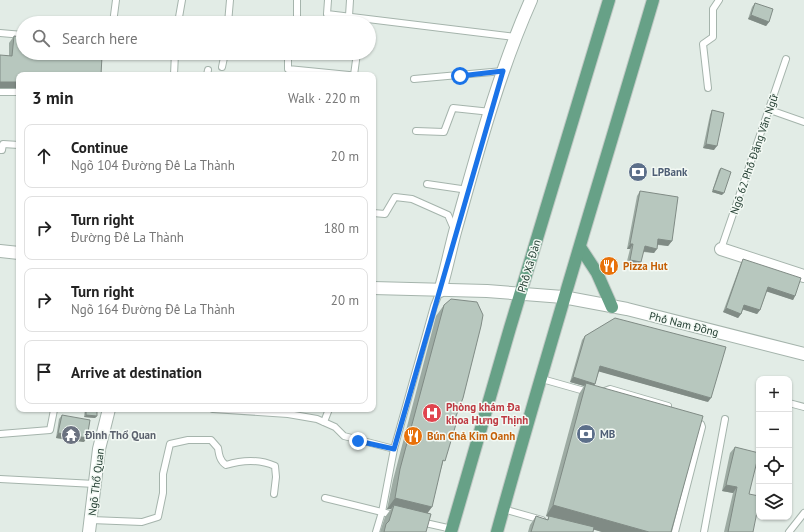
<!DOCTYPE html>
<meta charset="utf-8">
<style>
:root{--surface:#fff;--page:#f2f2f2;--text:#222;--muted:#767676;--line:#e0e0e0}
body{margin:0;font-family:"PT Sans",sans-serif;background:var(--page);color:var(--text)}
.controls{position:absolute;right:12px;bottom:12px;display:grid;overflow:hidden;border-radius:8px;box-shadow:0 1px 3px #0004}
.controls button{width:36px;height:36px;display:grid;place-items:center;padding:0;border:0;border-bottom:1px solid var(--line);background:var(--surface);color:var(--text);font:20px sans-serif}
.stop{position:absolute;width:12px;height:12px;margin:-9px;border:3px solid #1a73e8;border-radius:50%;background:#fff}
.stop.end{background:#1a73e8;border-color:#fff;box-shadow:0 1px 4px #0008}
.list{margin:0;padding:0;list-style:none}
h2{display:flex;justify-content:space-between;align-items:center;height:52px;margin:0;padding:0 16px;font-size:17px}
h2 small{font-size:13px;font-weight:400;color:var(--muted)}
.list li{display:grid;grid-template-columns:26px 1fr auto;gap:12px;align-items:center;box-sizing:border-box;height:64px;margin:0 8px 8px;padding:0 8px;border:1px solid var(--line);border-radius:8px}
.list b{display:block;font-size:15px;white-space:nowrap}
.list p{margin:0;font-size:13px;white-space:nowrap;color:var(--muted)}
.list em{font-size:13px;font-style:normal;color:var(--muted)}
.icon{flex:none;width:22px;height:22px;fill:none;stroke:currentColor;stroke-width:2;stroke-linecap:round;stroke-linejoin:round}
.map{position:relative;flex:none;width:804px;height:532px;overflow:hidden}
.search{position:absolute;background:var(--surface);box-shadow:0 1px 3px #0004;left:16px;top:16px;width:360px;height:44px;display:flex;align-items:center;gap:10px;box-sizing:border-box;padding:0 14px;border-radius:22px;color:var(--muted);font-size:15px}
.panel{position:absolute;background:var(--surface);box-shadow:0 1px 3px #0004;left:16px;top:72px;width:360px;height:340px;border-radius:8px}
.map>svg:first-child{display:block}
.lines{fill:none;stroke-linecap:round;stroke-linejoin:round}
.service-casing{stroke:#a5b4ac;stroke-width:8}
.minor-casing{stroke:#a5b4ac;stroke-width:14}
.tertiary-casing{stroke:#a5b4ac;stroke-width:14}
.primary-casing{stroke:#c1c9c5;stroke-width:14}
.service{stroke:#fff;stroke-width:6}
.minor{stroke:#fff;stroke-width:12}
.tertiary{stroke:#fff;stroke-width:12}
.primary{stroke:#67a187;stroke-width:12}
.wall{fill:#9daba3}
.shaded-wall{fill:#808b85}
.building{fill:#b7c7be;stroke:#808b85}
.route{stroke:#1a73e8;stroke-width:5}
.labels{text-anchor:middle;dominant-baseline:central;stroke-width:3;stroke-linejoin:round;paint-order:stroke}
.street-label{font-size:11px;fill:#223d31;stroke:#f3f9f4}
.service-label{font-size:11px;font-weight:bold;fill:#4e5e75;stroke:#f3f9f4;text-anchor:start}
.food-label{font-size:11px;font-weight:bold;fill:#c56008;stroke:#f3f9f4;text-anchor:start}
.health-label{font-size:11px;font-weight:bold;fill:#be3a42;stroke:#f3f9f4;text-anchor:start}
.worship-label{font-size:11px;font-weight:bold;fill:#5b616d;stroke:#f3f9f4;text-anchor:start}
</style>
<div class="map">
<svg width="804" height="532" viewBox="0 0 804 532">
<rect width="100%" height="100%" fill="#e2ece6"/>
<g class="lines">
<g class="service-casing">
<g id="service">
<path d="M 328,0 L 327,14 L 515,37"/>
<path d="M 349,16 L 350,0"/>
<path d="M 113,23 L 116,0"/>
<path d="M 178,23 L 182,0"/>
<path d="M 228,23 L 230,0"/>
<path d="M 297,23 L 297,0"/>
<path d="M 0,33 L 23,35"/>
<path d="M 288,53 L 288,69 L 349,75"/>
<path d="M 222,67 L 225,53"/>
<path d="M 174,75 L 175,53"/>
<path d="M 207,75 L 208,70"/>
<path d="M 354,75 L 357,53"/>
<path d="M 414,79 L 503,71"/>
<path d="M 708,88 L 703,44 L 713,37 L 713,9 L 719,0"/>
<path d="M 0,92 L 19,92"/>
<path d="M 770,110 L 804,122"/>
<path d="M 416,131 L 444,132 L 453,108 L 491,112"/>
<path d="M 0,150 L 2,150 L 3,144 L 19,145"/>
<path d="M 427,184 L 468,190"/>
<path d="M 373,213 L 385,214 L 395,197 L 412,199 L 448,215 L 454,229"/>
<path d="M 721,249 L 786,59"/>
<path d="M 542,379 L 588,392"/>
<path d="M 602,392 L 610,389 L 668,406"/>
<path d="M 789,403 L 804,407"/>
<path d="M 213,409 L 288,414 L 317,419 L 335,427 L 344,436 L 394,449"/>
<path d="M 324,422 L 329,409"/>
<path d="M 0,434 L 50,430 L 54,410"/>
<path d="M 0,479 L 95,484"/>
<path d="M 325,498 L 394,515"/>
<path d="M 503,509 L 542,520"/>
<path d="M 91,520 L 142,522 L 158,517 L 163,493 L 163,474 L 170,444 L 188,440 L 211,440 L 218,448 C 219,455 220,461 226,465 C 242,460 259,459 275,466 L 276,477 L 274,494"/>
<path d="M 421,522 L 452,529"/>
<path d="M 376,532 L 382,512 L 394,449 L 434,306 L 440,291"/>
<path d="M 675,532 L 702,427 L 701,424 L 693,421"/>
<path d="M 704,532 L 725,419"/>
<path d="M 789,532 L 804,513"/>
</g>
</g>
<g class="minor-casing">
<g id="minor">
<path d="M 721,249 L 804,276"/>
<path d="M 440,291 C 446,271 450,251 455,232 C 477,154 498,74 531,0"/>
<path d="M 89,532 L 99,449 L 109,409"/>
</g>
</g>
<g class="tertiary-casing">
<g id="tertiary">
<path d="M 0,251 L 19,253"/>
<path d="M 373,288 L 487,291 L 563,297 L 627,309 L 804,354"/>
</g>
</g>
<g class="primary-casing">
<g id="primary">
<path d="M 580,247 L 597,273 L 612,307"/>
<path d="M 451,532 L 510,328 L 609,0"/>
<path d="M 497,532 C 546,354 601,177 653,0"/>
</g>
</g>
<use href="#service" class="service"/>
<use href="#minor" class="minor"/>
<use href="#tertiary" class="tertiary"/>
<use href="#primary" class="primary"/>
</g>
<g class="wall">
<path d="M 755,3 L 769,22 L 766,26 L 748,19 L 752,7 Z"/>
<path d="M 14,36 L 19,75 L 19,88 L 9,56 L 9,43 Z"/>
<path d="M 712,110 L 714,150 L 703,148 L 710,115 Z"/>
<path d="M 721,168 L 722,195 L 712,192 L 719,170 Z"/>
<path d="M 640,191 L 672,241 L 668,246 L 658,245 L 654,253 L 643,252 L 638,267 L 626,265 L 630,249 L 627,249 L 637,196 Z"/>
<path d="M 743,259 L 795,296 L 793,300 L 767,291 L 760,310 L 757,314 L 743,309 L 741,314 L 738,318 L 723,312 L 741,263 Z"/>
<path d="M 444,305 L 453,424 L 442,466 L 427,513 L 426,532 L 380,532 L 385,517 L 391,509 L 387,509 L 393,480 L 436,316 Z"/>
<path d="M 585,336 L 708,402 L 599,371 L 595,384 L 594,385 L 671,532 L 602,532 L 593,529 L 593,532 L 528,532 L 530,525 L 536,516 L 547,520 L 549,517 L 546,516 L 579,394 L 584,386 L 570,382 L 582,340 Z"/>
<path d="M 85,409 L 97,409 L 97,416 L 95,418 L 84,417 Z"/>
<path d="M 62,415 L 84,442 L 56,438 L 59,419 Z"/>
<path d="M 735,447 L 749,494 L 753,532 L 724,532 L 733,493 L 722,491 L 730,453 Z"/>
</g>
<g class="shaded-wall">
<path d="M 751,15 L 769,22 L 766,26 L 748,19 Z"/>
<rect x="0" y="82" width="19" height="6"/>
<path d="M 706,144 L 717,146 L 714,150 L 703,148 Z"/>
<path d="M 713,190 L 724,193 L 722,195 L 712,192 Z"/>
<path d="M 658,239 L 672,241 L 668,246 L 655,244 Z"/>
<path d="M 630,244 L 633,244 L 630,249 L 627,249 Z"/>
<path d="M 645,246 L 657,249 L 654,253 L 641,251 Z"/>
<path d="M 630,260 L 641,262 L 638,267 L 626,265 Z"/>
<path d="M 768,287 L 795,296 L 793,300 L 765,291 Z"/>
<path d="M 744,305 L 760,310 L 757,314 L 741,309 Z"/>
<path d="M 726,308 L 741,314 L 738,318 L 723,312 Z"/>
<path d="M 600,366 L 711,398 L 708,402 L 597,371 Z"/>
<path d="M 573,377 L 595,384 L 592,388 L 586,383 L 584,386 L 570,382 Z"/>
<path d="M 86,415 L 97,416 L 95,418 L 84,417 Z"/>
<path d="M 58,433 L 87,438 L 84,442 L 56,438 Z"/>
<path d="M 726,485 L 737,487 L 733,493 L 722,491 Z"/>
<path d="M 395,498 L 432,507 L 424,518 L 394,505 L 391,509 L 387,509 Z"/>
<path d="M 553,505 L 649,532 L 602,532 L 546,516 Z"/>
</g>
<g class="building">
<path d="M 755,3 L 773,9 L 769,22 L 751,15 Z"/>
<path d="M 14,36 L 23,37 L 23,53 L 82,53 L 82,55 L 102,56 L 101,75 L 19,75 L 19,82 L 0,82 L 0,55 L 12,56 Z"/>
<path d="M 712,110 L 724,113 L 717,146 L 706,144 Z"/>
<path d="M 721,168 L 731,172 L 724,193 L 713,190 Z"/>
<path d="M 640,191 L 678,197 L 672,241 L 658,239 L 657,249 L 645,246 L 641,262 L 630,260 L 633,244 L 630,244 Z"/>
<path d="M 743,259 L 801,278 L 795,296 L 768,287 L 760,310 L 744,305 L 741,314 L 726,308 Z"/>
<path d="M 451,299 L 477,302 L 483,315 L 481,326 L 463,398 L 453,424 L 456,424 L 445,461 L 443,460 L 432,507 L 395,498 L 400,469 L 444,305 Z"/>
<path d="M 615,318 L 726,347 L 711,398 L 600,366 L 595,384 L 573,377 L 585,336 Z"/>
<path d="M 586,383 L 703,416 L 671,532 L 649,532 L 553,505 Z"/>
<path d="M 86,409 L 97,409 L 97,416 L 86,415 Z"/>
<path d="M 62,415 L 90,420 L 87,438 L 58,433 Z"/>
<path d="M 735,447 L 759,453 L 749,494 L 759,496 L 759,502 L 753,532 L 728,532 L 737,487 L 726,485 Z"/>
<path d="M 394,505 L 431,514 L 426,532 L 384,532 L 386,524 L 389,521 Z"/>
<path d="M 536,516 L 548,520 L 549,516 L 594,527 L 593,532 L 531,532 Z"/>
</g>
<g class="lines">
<path class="route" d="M 358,441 L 394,449 L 503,71 L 460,76"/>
</g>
<defs>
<g id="bank-disc" transform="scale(1)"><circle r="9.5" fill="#5c6f8a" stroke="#f3f9f4"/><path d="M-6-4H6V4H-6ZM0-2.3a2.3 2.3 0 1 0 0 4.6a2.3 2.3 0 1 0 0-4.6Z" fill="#fff"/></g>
<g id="restaurant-disc" transform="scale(1)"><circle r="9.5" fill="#e8710a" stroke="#f3f9f4"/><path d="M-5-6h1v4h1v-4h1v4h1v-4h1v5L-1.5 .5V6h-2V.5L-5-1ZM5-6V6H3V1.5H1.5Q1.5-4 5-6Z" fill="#fff"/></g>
<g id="hospital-disc" transform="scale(1)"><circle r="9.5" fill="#e0444e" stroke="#f3f9f4"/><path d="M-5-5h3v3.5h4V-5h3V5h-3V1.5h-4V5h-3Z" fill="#fff"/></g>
<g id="temple-disc" transform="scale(1)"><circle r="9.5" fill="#6b7280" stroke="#f3f9f4"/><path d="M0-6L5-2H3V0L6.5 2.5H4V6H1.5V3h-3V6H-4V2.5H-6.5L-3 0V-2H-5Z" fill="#fff"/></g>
</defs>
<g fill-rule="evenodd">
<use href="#bank-disc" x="638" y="172"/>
<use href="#restaurant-disc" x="609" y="266"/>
<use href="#hospital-disc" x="432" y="413"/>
<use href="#bank-disc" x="586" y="434"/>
<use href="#temple-disc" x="71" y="435"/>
<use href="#restaurant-disc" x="413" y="436"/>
</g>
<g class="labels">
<g class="street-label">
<text transform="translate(754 154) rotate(-71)">Ngõ 62 Phố Đặng Văn Ngữ</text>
<text transform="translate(529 266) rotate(-73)">Phố Xã Đàn</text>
<text transform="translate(684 324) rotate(14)">Phố Nam Đồng</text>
<text transform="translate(96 482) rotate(-83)">Ngõ Thổ Quan</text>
</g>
<g class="service-label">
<text x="652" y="172">LPBank</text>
<text x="600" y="434">MB</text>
</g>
<g class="food-label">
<text x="623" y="266">Pizza Hut</text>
<text x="427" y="436">Bún Chả Kim Oanh</text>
</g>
<g class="health-label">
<text x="446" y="407">Phòng khám Đa<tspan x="446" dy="13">khoa Hưng Thịnh</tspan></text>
</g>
<g class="worship-label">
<text x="85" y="435">Đình Thổ Quan</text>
</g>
</g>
</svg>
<div class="controls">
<button>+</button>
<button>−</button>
<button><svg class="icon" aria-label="locate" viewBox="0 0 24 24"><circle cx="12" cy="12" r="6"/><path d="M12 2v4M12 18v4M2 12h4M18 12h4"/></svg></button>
<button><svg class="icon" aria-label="layers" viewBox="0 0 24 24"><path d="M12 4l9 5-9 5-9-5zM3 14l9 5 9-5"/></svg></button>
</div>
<div class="stop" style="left:460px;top:76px"></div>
<div class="stop end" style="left:358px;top:441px"></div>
<div class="search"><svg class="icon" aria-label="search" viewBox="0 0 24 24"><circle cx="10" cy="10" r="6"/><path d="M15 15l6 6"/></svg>Search here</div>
<section class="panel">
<h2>3 min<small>Walk · 220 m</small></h2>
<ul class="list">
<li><svg class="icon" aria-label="ahead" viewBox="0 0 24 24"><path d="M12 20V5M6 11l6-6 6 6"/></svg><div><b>Continue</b><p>Ngõ 104 Đường Đê La Thành</p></div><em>20 m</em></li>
<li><svg class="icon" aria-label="right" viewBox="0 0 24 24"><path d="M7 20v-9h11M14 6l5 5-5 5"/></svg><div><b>Turn right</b><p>Đường Đê La Thành</p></div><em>180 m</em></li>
<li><svg class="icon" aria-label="right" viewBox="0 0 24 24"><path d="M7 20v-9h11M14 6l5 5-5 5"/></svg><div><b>Turn right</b><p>Ngõ 164 Đường Đê La Thành</p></div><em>20 m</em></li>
<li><svg class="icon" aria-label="arrive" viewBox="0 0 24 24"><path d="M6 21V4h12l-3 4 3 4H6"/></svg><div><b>Arrive at destination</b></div></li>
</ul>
</section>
</div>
